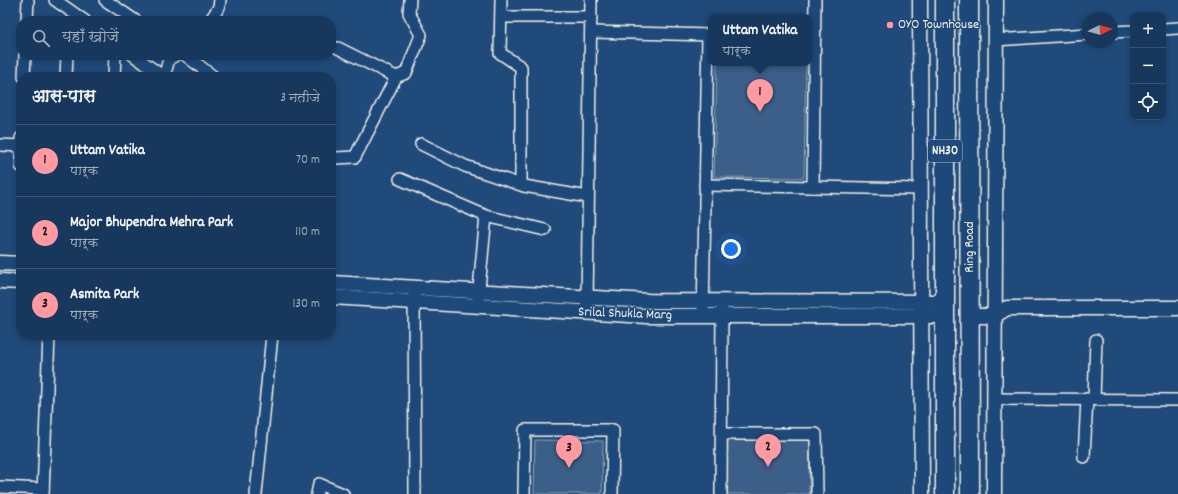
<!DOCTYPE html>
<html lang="hi">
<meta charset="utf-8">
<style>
:root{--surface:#17385c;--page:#203f62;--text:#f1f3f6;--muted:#9eacbb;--line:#365272;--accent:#ff9aa2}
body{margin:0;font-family:Dekko,"Playpen Sans Deva",sans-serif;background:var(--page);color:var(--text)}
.controls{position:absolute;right:12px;top:12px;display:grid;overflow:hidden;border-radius:8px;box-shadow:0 2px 6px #0003}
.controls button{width:36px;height:36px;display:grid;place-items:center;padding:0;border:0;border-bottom:1px solid var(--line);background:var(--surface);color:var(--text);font:20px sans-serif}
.compass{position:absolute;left:1082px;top:12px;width:36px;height:36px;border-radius:50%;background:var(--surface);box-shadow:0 2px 6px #0003;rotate:85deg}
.you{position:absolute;left:731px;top:249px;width:14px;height:14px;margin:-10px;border:3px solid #fff;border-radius:50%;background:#1a73e8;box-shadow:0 0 0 6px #1a73e833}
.badge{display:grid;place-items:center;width:26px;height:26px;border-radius:50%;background:var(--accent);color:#111;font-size:13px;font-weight:700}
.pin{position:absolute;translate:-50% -33px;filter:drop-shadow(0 1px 2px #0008)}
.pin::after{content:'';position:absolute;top:21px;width:14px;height:12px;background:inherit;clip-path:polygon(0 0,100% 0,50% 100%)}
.popup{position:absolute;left:708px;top:14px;width:104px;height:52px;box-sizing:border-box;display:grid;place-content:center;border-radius:8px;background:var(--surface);filter:drop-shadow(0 1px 3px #0005);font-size:13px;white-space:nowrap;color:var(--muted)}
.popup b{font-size:15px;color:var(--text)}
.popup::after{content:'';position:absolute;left:50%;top:100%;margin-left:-8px;border:8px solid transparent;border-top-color:var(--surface)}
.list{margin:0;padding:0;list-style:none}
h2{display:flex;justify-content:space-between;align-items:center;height:52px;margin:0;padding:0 16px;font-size:17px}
h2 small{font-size:13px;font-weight:400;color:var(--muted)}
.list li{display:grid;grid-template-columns:26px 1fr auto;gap:12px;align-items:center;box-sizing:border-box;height:72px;padding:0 16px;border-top:1px solid var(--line)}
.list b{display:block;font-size:15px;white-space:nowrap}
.list p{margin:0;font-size:13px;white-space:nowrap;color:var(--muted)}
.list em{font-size:13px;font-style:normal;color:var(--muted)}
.icon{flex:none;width:22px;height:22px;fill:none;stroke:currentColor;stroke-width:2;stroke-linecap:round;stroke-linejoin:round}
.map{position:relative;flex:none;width:1178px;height:494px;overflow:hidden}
.search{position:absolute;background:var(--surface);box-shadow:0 2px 6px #0003;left:16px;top:16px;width:320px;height:44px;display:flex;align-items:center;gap:10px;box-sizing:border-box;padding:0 14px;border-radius:16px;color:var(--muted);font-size:15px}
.panel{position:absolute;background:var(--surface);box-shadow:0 2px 6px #0003;left:16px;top:72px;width:320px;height:268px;border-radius:16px}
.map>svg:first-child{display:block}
.green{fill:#3a5f88;stroke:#97a8b8}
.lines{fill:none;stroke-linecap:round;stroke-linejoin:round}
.minor-casing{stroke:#f4f1e8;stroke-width:14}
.tertiary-casing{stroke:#f4f1e8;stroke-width:17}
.trunk-casing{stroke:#f4f1e8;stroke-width:21}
.minor{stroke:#1f4a7a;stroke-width:11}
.tertiary{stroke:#1f4a7a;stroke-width:14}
.trunk{stroke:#1f4a7a;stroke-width:18}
.poi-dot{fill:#ff9aa2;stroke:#1f4a7a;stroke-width:1.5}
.labels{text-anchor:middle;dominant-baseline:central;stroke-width:3;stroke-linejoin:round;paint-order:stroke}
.shield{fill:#1f4a7a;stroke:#b4bfc7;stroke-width:1}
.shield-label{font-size:13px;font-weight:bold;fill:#f4f1e8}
.poi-label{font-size:14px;fill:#f4f1e8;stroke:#1f4a7a;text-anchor:start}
.street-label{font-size:14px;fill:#f4f1e8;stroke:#1f4a7a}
</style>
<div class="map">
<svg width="1178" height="494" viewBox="0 0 1178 494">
<rect width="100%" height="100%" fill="#1f4a7a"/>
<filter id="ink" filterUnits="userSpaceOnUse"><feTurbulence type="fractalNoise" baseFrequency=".025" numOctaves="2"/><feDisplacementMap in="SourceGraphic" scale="8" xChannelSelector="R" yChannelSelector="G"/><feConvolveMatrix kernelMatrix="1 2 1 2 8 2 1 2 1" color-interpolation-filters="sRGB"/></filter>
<g filter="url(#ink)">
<g class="green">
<path d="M 717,63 L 806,63 L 804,178 L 714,177 Z"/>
<path d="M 535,440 L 603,441 L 602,494 L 534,494 Z"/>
<path d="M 727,440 L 810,440 L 809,494 L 726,494 Z"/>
</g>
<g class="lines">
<g class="minor-casing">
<g id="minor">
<path d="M 55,0 L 85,21"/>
<path d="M 105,0 L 136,21"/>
<path d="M 501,0 L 500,53 L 521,67 L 521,184"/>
<path d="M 501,17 L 591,17"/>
<path d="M 27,21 L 28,0"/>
<path d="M 210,21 L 219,7 L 220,0"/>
<path d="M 1163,29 L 1178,28"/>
<path d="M 591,32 L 711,35"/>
<path d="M 1112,32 L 1133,31"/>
<path d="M 995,40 L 1088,34"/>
<path d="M 338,48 L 396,77"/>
<path d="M 133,55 L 164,77"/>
<path d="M 185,55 L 214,77"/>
<path d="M 24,77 L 25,55"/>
<path d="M 66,77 L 67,55"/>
<path d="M 114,77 L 115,55"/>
<path d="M 164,77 L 169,59 L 176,55"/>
<path d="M 21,138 L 21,166"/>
<path d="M 421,144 L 465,166 L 524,186 L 588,197"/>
<path d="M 0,145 L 21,146"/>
<path d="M 331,156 L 336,158 L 355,157 L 396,77 L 406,73 L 421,35 L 409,13 L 410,0"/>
<path d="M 400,179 L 486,216 L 545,230"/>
<path d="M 705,185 L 920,189"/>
<path d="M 813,187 L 815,0"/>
<path d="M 414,294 L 415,494"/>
<path d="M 478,299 L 486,216"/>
<path d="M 587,305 L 591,0"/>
<path d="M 703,316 L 708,35"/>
<path d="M 994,399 L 1178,400"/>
<path d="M 1094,399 L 1096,340"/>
<path d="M 722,434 L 816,434 L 817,494"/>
<path d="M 1084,457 L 1087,399"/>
<path d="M 0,487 L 43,489"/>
<path d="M 43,494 L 49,335"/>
<path d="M 256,494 L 272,335"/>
<path d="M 317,494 L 319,484 L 343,494"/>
<path d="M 524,494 L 525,430 L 613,430 L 612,494"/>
<path d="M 721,494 L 722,309"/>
</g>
</g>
<g class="tertiary-casing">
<g id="tertiary">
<path d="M 920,0 L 922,494"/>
<path d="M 0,263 L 21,264"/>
<path d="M 0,281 L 21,282"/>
<path d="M 331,283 L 649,301 L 945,302"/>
<path d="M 331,297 L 646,316 L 945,316"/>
<path d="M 970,316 L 994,316 L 1007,308 L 1178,308"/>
<path d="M 994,494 L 996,0"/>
</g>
</g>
<g class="trunk-casing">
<g id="trunk">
<path d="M 969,0 L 970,494"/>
<path d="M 945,494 L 945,0"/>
</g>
</g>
<use href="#minor" class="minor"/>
<use href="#tertiary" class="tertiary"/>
<use href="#trunk" class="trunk"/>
</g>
</g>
<circle class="poi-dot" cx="890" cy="25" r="4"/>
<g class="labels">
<rect class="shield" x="928" y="140" width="34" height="22" rx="3"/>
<g class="shield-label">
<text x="945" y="151">NH30</text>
</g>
<g class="poi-label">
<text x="898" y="25">OYO Townhouse</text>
</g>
<g class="street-label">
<text transform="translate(970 247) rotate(-90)">Ring Road</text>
<text transform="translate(625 314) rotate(2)">Srilal Shukla Marg</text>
</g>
</g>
</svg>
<div class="controls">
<button>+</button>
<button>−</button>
<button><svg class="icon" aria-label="locate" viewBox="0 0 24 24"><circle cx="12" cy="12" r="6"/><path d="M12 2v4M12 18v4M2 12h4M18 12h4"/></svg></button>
</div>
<svg class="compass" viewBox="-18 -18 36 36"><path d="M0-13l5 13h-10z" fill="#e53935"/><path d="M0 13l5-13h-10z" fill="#9eacbb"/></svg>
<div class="you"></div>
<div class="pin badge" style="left:760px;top:112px">1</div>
<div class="popup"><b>Uttam Vatika</b>पार्क</div>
<div class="pin badge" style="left:768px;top:467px">2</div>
<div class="pin badge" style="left:569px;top:468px">3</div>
<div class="search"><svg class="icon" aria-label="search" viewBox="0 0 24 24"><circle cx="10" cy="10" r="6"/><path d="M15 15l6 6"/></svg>यहाँ खोजें</div>
<section class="panel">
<h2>आस-पास<small>3 नतीजे</small></h2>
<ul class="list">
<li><span class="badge">1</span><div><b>Uttam Vatika</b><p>पार्क</p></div><em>70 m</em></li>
<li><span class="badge">2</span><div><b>Major Bhupendra Mehra Park</b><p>पार्क</p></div><em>110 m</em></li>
<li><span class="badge">3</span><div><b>Asmita Park</b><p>पार्क</p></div><em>130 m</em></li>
</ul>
</section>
</div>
